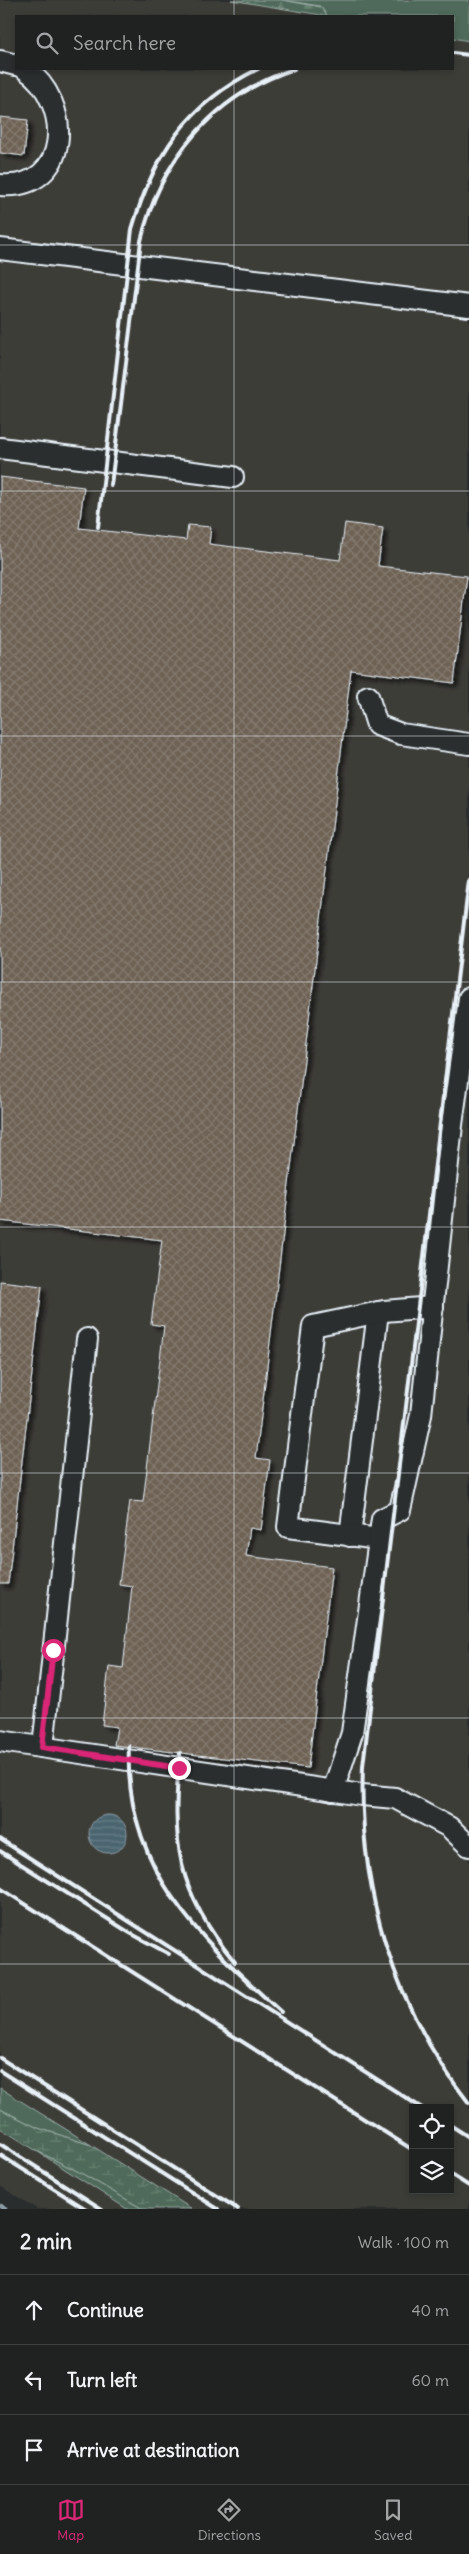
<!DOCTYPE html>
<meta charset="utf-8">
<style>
:root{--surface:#202222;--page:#282a2a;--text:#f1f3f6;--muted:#a2a4a5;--line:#3d3f40;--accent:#db2777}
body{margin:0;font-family:Delius,sans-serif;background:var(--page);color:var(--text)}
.controls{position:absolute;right:15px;bottom:15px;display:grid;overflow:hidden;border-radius:0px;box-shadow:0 2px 8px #0003}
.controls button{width:45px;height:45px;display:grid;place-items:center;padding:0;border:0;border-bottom:1px solid var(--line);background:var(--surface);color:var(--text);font:25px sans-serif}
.stop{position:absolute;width:15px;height:15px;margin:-11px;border:4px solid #db2777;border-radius:50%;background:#fff}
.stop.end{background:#db2777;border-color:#fff;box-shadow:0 1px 5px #0008}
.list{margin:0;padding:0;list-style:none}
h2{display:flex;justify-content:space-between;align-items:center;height:65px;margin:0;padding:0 20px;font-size:21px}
h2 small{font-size:16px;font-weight:400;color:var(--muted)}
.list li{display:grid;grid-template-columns:32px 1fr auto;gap:15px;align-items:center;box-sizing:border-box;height:70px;padding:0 20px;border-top:1px solid var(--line)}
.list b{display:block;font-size:19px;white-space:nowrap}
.list em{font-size:16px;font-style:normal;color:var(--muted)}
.icon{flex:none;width:28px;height:28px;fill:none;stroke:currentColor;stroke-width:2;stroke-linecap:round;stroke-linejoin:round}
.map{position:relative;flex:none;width:469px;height:2209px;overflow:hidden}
.search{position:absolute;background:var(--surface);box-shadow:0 2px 8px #0003;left:15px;right:15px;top:15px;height:55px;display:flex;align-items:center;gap:12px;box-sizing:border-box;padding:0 18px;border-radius:0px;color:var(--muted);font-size:19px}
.sheet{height:275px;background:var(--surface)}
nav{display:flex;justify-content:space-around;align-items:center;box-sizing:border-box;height:70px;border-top:1px solid var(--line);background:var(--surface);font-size:14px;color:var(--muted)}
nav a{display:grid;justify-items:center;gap:2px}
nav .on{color:var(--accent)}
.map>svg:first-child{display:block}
.built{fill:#3e3d39;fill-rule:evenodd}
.green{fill:#4f6b5a;stroke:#9caea9}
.forest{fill:url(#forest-firs);stroke:#9caea9}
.wetland{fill:url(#wetland-marsh);stroke:#9caea9}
.water{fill:url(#water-rules);stroke:#8a9da6}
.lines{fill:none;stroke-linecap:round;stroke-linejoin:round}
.stream{stroke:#8a9da6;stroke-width:4.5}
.building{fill:url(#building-cross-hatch);stroke:#e8f1f8;filter:url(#shadow)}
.minor-casing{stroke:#e8f1f8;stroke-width:24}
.minor{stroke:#2a2d2e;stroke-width:20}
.rail{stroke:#e8f1f8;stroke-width:4}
.route{stroke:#db2777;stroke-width:6}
.grid{fill:none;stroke:#e8f1f8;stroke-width:1;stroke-opacity:0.55}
</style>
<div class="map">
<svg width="469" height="2209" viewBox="0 0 469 2209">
<defs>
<pattern id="forest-firs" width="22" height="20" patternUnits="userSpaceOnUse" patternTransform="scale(1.25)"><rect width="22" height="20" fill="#4f6b5a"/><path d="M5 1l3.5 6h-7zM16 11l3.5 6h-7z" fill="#688172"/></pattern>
<pattern id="wetland-marsh" width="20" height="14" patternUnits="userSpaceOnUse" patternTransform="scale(1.25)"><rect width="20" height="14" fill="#4f6b5a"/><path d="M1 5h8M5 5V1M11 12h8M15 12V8" fill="none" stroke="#688172"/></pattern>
<pattern id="water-rules" width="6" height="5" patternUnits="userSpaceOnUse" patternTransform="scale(1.25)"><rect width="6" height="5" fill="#4c6570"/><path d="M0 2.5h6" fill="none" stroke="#667c85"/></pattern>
<pattern id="building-cross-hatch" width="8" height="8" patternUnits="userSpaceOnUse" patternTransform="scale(1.25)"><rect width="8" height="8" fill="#6e6254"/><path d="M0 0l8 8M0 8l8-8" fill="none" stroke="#83796d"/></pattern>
<filter id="shadow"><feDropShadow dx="4" dy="4" stdDeviation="2.5" flood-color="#0009"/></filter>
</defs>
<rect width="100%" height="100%" fill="#2a2d2e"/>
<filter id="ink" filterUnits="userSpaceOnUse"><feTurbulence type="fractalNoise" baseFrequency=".02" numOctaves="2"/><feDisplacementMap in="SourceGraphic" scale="10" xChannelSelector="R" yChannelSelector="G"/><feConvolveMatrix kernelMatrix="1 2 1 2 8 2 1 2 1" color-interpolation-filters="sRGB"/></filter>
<g filter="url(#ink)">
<g class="built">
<path d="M 0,0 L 231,0 L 326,16 L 16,16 L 16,69 L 453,69 L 453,38 L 469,41 L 469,2209 L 192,2209 L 0,2088 ZM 413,2108 L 450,2108 L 450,2190 L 413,2190 Z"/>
<path d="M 0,2128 L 127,2209 L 37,2209 L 0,2186 Z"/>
</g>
<g class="green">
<path d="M 282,0 L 469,0 L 469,41 L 453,38 L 453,16 L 327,16 L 320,6 Z"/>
<path d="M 0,2088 L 91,2145 L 38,2128 L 0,2109 Z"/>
<path d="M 35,2150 L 81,2173 L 143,2209 L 127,2209 Z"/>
</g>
<path class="forest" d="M 231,0 L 282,0 L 321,7 L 327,16 Z"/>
<path class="wetland" d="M 0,2109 L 38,2128 L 91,2145 L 192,2209 L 143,2209 L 81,2173 L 35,2150 L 0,2128 Z"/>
<circle class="water" cx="108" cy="1834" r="19"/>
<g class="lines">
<path class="stream" d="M 0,2206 L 5,2209"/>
</g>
<g class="building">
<path d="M 0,117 L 28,120 L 24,156 L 0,153 Z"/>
<path d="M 0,477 L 84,487 L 79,528 L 186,540 L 188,525 L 211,527 L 209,544 L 340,560 L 345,523 L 383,528 L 378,566 L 467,576 L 454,683 L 351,670 L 256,1458 L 270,1460 L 261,1530 L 250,1528 L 246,1556 L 332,1567 L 308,1768 L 114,1745 L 117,1727 L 102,1725 L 109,1666 L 123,1668 L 132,1586 L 119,1584 L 130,1501 L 143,1502 L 164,1326 L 151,1324 L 162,1240 L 0,1221 Z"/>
<path d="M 0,1281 L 42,1286 L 8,1584 L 0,1584 Z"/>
</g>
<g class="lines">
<g class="minor-casing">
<g id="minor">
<path d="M 0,61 L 16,65"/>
<path d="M 0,185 C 72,191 73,101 25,69"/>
<path d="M 0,249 L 469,306"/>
<path d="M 0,448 L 233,477"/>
<path d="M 368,696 L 377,725 L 401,734 L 469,744"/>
<path d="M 350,1536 L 378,1312"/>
<path d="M 379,1539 L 288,1527 L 313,1326 L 384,1311 L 433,1307"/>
<path d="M 0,1741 L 362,1795 L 395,1798 L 449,1827 L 469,1846"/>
<path d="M 43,1747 L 87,1339"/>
<path d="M 333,1791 L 352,1733 L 382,1519 L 400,1510 L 421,1415 L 452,1125 L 469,998"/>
</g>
</g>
<use href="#minor" class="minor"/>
<g class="rail">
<path d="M 453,53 L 469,55"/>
<path d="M 111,485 L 141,241 C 160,160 214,95 294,69"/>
<path d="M 98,527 L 132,229 C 154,154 187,104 258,69"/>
<path d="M 469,880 L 363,1766 C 358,1889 393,2006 469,2103"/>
<path d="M 129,1746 C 123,1867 199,1938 281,2012"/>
<path d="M 180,1753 C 171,1841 176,1892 235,1962"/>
<path d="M 0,1839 L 422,2108"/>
<path d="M 0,1851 L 130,1933 L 169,1954"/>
<path d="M 0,1888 L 413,2150"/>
<path d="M 0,2058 L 238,2209"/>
<path d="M 0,2071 L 218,2209"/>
<path d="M 450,2125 L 469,2137"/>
<path d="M 0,2144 L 102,2209"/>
<path d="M 0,2155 L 86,2209"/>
<path d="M 450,2174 L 469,2186"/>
</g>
</g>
</g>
<g class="lines" filter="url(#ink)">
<path class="route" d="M 53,1650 L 42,1747 L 179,1768"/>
</g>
<path class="grid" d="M 234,0 L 234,16M 234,69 L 234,2209M 0,245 L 469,245M 0,491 L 469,491M 0,736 L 469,736M 0,982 L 469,982M 0,1227 L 469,1227M 0,1473 L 469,1473M 0,1718 L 469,1718M 0,1964 L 469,1964"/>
</svg>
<div class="controls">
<button><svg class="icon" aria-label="locate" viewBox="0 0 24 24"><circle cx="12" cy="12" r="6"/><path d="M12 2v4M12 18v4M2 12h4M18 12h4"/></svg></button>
<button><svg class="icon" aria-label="layers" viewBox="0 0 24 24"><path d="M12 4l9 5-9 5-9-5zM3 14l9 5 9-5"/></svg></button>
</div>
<div class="stop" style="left:53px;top:1650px"></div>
<div class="stop end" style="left:179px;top:1768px"></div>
<div class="search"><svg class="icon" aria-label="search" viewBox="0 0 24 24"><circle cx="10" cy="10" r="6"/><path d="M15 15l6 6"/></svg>Search here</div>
</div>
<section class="sheet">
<h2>2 min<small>Walk · 100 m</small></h2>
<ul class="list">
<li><svg class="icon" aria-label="ahead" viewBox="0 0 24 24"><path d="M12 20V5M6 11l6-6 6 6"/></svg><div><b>Continue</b></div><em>40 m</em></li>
<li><svg class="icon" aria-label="left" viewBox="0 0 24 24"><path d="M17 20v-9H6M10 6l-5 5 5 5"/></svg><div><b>Turn left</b></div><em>60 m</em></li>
<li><svg class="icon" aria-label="arrive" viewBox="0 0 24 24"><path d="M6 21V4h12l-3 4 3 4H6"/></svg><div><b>Arrive at destination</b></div></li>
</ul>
</section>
<nav>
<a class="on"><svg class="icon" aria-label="map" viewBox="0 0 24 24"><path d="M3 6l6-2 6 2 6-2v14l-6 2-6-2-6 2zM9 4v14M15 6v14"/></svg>Map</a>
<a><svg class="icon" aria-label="directions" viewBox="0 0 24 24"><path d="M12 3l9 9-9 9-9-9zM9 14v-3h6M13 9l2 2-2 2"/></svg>Directions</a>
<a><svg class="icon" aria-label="saved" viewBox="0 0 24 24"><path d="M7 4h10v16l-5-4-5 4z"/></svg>Saved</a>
</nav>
